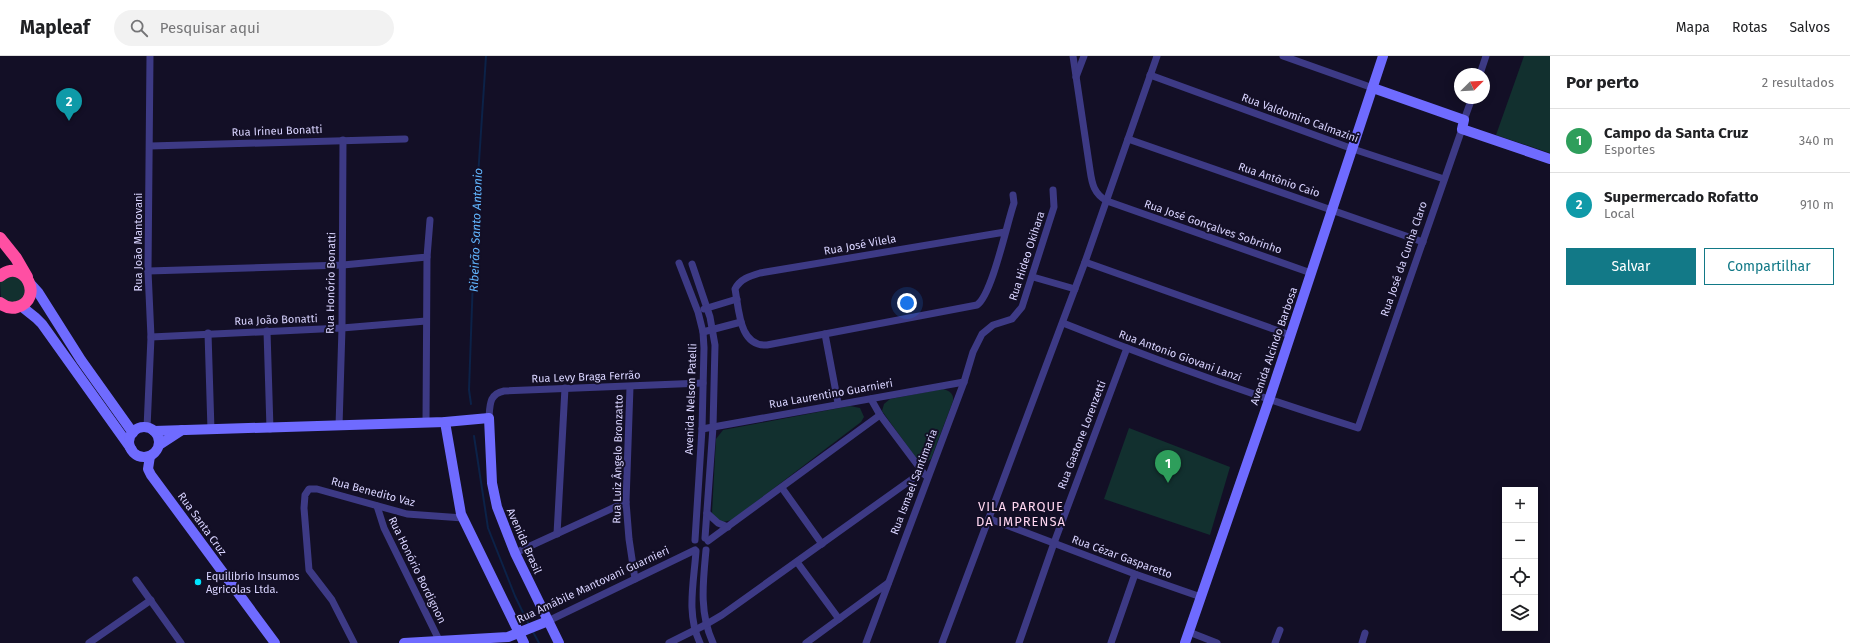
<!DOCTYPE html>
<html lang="pt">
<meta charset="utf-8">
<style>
:root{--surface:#fff;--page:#f2f2f2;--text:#202124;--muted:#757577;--line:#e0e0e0;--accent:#127987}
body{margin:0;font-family:"Fira Sans",sans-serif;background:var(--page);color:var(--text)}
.controls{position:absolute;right:12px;bottom:12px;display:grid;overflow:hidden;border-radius:0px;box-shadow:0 2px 10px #0003}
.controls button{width:36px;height:36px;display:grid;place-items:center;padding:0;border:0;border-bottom:1px solid var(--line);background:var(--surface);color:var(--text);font:20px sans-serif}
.compass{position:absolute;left:1454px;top:12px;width:36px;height:36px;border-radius:50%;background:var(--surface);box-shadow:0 2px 10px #0003;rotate:66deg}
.you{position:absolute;left:907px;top:247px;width:14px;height:14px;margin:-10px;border:3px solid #fff;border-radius:50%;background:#1a73e8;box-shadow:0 0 0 6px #1a73e833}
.badge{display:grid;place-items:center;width:26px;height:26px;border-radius:50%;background:var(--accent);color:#fff;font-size:13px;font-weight:700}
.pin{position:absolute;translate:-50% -33px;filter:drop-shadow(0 1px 2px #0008)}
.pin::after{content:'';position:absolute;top:21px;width:14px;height:12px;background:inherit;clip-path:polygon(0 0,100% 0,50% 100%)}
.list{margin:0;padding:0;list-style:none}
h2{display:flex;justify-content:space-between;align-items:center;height:52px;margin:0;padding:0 16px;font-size:17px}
h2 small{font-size:13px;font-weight:400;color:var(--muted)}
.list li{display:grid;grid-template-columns:26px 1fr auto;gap:12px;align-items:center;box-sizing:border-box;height:64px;padding:0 16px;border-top:1px solid var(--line)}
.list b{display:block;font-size:15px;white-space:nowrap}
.list p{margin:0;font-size:13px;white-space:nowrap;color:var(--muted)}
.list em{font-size:13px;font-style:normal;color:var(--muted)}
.actions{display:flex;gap:8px;padding:12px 16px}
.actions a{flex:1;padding:9px 0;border:1px solid var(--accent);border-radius:0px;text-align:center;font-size:14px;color:var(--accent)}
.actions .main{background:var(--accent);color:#fff}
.icon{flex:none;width:22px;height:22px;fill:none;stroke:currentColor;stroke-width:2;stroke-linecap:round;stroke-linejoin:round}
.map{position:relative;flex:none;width:1550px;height:587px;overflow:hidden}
header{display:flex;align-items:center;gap:24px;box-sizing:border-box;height:56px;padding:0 20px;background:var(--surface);border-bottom:1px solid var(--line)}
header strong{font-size:19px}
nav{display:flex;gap:22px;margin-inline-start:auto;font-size:14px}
.search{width:280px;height:36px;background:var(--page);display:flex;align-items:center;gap:10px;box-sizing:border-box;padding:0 14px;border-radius:22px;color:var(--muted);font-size:15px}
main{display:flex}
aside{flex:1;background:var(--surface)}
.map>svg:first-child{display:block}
.green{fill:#12302f}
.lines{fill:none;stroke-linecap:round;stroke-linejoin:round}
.stream{stroke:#0c2248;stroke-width:2}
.street{stroke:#3d3a85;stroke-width:7}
.secondary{stroke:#6f6bff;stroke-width:10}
.highway{stroke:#ff4fa3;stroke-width:12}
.poi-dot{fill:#00e5ff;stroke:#130f26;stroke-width:1.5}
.labels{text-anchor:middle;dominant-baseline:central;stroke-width:4;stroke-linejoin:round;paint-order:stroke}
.street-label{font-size:11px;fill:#d9d4ff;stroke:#130f26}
.poi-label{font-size:11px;fill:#d9d4ff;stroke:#130f26;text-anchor:start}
.water-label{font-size:12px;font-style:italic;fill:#62b6ff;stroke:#130f26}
.quarter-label{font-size:13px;letter-spacing:1px;fill:#ffd6f0;stroke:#130f26}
</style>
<header>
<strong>Mapleaf</strong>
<div class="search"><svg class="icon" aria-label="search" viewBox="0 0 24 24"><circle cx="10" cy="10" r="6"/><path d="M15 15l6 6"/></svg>Pesquisar aqui</div>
<nav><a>Mapa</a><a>Rotas</a><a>Salvos</a></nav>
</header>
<main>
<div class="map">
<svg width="1550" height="587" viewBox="0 0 1550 587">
<rect width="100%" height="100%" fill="#130f26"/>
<g class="green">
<path d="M 1524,0 L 1550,0 L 1550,97 L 1496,79 Z"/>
<path d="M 14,219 L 25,226 L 26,240 L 14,248 L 1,242 L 0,226 Z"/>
<path d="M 943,333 C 950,335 954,338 953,345 L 931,403 L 925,407 L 919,406 L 882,355 L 884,348 L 890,343 Z"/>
<path d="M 850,350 L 860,352 L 864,361 L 861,366 L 732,464 L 719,467 L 712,457 L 716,383 L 723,374 Z"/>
<path d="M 1129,372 L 1230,411 L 1210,479 L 1104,443 Z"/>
</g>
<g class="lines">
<g class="stream">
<path d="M 471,348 L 469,334 L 475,166 L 486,0"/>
<path d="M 474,380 L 488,472 L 515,540 L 529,569"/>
<path d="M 532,574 L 539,587"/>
</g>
<g class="street">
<path d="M 1073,0 L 1090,114 C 1092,128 1094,138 1107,145 L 1311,217"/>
<path d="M 1283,0 L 1373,32"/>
<path d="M 1480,18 L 1486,0"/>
<path d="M 1150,19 L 1353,93 L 1444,123"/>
<path d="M 1076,21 L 1084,0"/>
<path d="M 1464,64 L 1472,42"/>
<path d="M 1128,83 L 1423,186"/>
<path d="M 150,90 L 405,83"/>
<path d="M 1005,176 L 760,217 C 750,220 740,223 735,233 C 739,253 739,291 767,289 L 977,249 C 992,239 1007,167 1014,147 L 1013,139"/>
<path d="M 1085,206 L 1290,279"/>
<path d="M 679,207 L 698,256 L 703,276 L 704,292 L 702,373 L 695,484"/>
<path d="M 692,208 L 710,261 L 715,289 L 713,371 L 705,482"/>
<path d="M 148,215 L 343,209 L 427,201 L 430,164"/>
<path d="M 1033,221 L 1075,233"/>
<path d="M 704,253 L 737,243"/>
<path d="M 1063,267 C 1160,306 1258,341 1358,372 L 1462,73"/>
<path d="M 267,275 L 270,373"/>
<path d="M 703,276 L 741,266"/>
<path d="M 208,277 L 211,374"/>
<path d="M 825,278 L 838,347"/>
<path d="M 151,281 L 342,272 L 426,265"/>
<path d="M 630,331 L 626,446 L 629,483 L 635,523"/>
<path d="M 871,343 L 880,359 L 925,419"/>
<path d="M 489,362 C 490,349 489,338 504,335 L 703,327"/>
<path d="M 426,366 L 427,201"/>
<path d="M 339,370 L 342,272 L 343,84"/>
<path d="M 147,372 L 151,281 L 148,215 L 150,0"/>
<path d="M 702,373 L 964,326"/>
<path d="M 782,432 L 822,488"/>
<path d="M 377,450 L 384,472 L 440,586"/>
<path d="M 707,457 L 718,467 L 728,471"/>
<path d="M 990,463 L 1135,518 L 1201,541"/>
<path d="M 557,478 L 565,332"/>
<path d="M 708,485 L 880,359"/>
<path d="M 706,494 C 703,526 699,557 713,587"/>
<path d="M 696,495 C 694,526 686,558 700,587"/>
<path d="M 515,497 L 626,446"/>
<path d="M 797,506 L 839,563"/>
<path d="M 136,524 L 181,587"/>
<path d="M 548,565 L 695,494"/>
<path d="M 1189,576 L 1217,587"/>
<path d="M 89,587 L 151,544"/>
<path d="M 354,587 L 332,544 L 309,514 L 304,452 L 305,439 L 309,433 L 317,433 L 407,458 L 463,462"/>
<path d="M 669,587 L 705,569 L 722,559 L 922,416"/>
<path d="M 806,587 L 888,527"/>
<path d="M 866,587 L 964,326 L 973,296 L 982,278 L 993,269 L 1012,263 L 1022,251 L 1054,151 L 1053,134"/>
<path d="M 942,587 L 1085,206 L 1157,0"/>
<path d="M 1019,587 L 1054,487 L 1127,292"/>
<path d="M 1111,587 L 1135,518"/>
<path d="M 1275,587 L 1280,574"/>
<path d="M 1362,587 L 1365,577"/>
</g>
<g class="secondary">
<path d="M 1373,32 L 1464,64 L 1462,73 L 1550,103"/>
<path d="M 29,226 L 38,236 L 81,304 L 133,377"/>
<path d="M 21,250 L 36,262 L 42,268 L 132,394"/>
<path d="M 445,366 L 461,458 L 524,587"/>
<circle cx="144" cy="386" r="15"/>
<path d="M 154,375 L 445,366 L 489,362 L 492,427 L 497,451 L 515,497 L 559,587"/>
<path d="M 159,389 L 182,374"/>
<path d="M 150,400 L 148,413 L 151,419 L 275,587"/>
<path d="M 404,587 L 508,581 L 548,565"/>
<path d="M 1185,587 L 1269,344 L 1383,0"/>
</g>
<g class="highway">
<path d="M 0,182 L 16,202 L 27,221"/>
<path d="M 0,220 C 25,200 45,244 17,251 C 11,253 5,251 0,247"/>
</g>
</g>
<circle class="poi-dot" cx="198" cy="526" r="4"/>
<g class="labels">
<g class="street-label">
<text transform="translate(1300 62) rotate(20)">Rua Valdomiro Calmazini</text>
<text transform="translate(277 75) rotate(-2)">Rua Irineu Bonatti</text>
<text transform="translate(1279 124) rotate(19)">Rua Antônio Caio</text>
<text transform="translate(1213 171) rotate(19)">Rua José Gonçalves Sobrinho</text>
<text transform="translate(138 186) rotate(-90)">Rua João Mantovani</text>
<text transform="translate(860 189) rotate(-10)">Rua José Vilela</text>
<text transform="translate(1027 200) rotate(-72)">Rua Hideo Okihara</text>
<text transform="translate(1404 203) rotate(-71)">Rua José da Cunha Claro</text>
<text transform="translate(331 227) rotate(-89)">Rua Honório Bonatti</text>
<text transform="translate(276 264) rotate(-2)">Rua João Bonatti</text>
<text transform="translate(1274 290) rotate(-71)">Avenida Alcindo Barbosa</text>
<text transform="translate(1180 300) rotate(20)">Rua Antonio Giovani Lanzi</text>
<text transform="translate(586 321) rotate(-2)">Rua Levy Braga Ferrão</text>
<text transform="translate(831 338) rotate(-10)">Rua Laurentino Guarnieri</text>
<text transform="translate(691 343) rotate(-88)">Avenida Nelson Patelli</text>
<text transform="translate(1082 379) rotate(-69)">Rua Gastone Lorenzetti</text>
<text transform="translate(618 403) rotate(-89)">Rua Luiz Ângelo Bronzatto</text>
<text transform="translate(914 426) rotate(-69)">Rua Ismael Santimaria</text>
<text transform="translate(373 436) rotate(15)">Rua Benedito Vaz</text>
<text transform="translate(202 468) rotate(54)">Rua Santa Cruz</text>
<text transform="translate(524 485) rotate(66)">Avenida Brasil</text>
<text transform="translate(1122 501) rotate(20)">Rua Cézar Gasparetto</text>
<text transform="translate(417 514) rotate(64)">Rua Honório Bordignon</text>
<text transform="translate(593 529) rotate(-25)">Rua Amábile Mantovani Guarnieri</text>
</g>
<g class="poi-label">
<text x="206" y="520">Equilibrio Insumos<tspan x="206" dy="13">Agricolas Ltda.</tspan></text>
</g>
<g class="water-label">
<text transform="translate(476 174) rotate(-88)">Ribeirão Santo Antonio</text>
</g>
<g class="quarter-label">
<text x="1021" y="450">VILA PARQUE<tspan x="1021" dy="15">DA IMPRENSA</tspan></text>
</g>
</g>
</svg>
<div class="controls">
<button>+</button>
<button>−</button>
<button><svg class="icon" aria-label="locate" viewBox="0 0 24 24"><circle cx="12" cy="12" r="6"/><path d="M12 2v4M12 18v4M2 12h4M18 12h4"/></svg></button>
<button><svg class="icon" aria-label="layers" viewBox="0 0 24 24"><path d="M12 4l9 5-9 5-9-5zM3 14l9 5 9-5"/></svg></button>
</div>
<svg class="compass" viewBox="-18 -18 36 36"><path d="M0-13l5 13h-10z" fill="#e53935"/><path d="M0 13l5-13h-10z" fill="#757577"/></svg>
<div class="you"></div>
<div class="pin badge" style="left:1168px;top:427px;background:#2e9e5b">1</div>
<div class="pin badge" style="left:69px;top:65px;background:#0f9aa8">2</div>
</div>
<aside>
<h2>Por perto<small>2 resultados</small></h2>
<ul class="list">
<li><span class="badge" style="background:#2e9e5b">1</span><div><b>Campo da Santa Cruz</b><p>Esportes</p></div><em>340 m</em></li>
<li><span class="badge" style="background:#0f9aa8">2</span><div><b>Supermercado Rofatto</b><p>Local</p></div><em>910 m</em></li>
</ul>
<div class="actions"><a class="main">Salvar</a><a>Compartilhar</a></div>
</aside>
</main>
